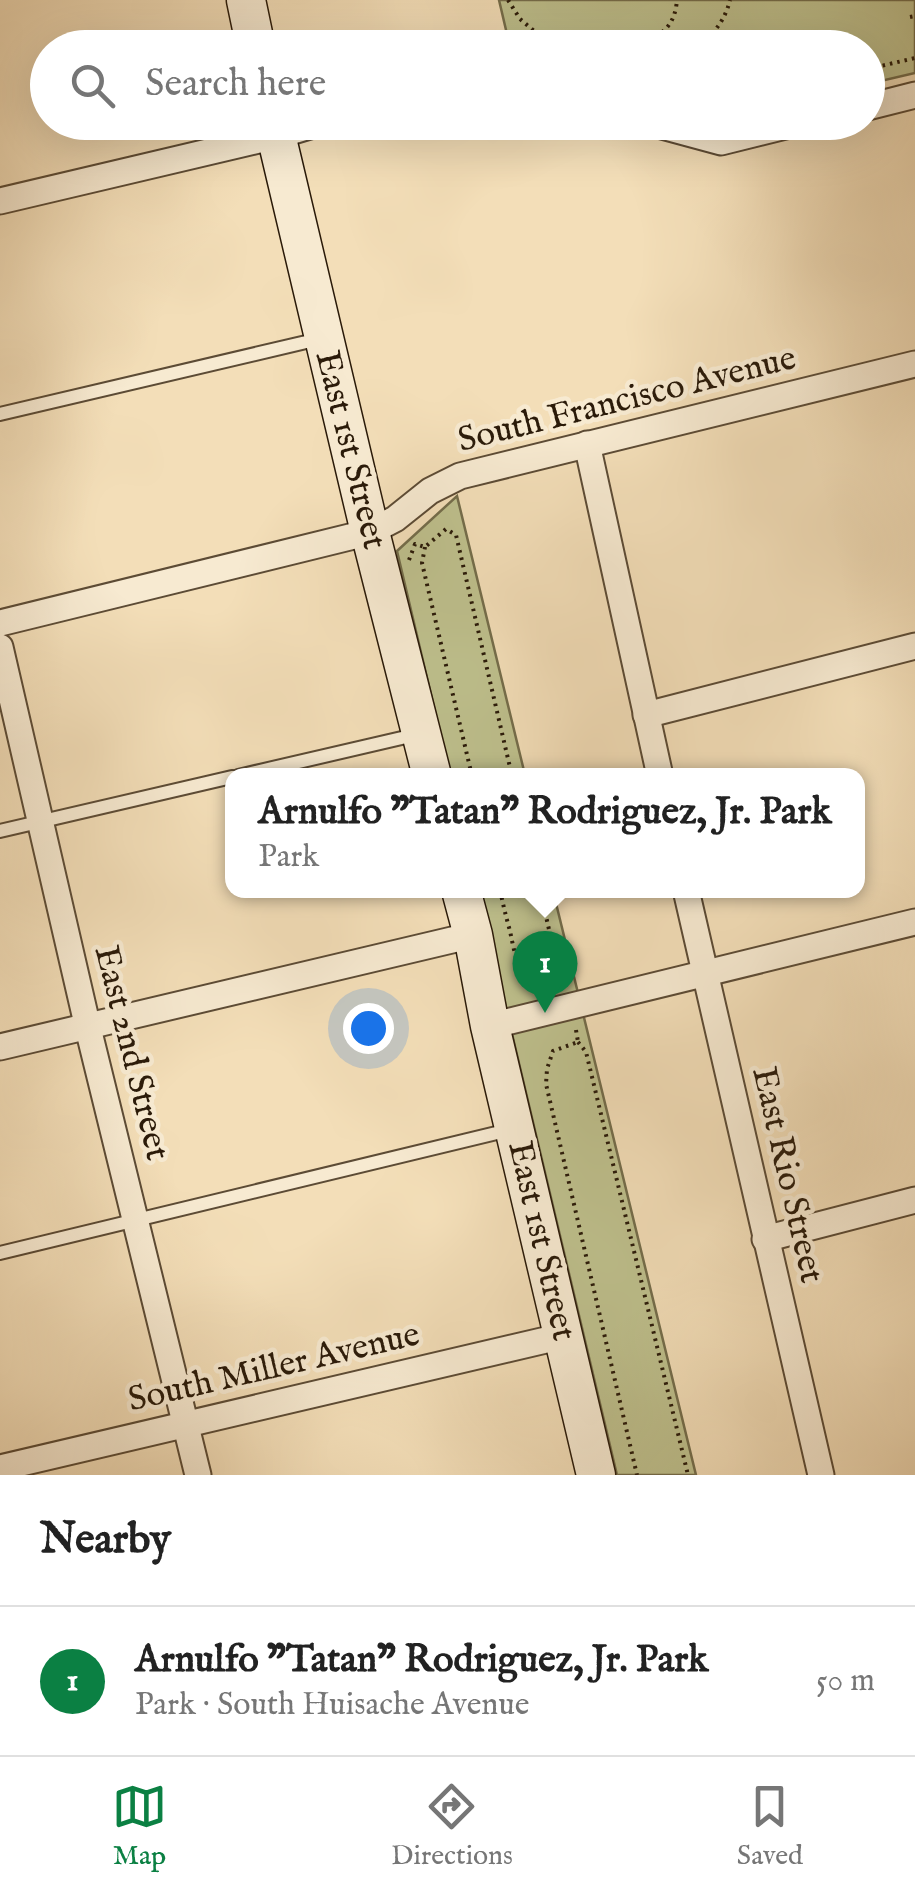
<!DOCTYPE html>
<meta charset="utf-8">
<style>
:root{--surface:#fff;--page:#f6f6f6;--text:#222;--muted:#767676;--line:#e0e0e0;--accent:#0b8043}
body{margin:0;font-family:"IM FELL English",serif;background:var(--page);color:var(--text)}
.you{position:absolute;left:368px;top:1028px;width:35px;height:35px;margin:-25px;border:8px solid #fff;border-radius:50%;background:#1a73e8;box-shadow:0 0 0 15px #1a73e833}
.badge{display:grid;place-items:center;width:65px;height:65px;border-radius:50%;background:var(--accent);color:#fff;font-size:32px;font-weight:700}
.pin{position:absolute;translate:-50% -82px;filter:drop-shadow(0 2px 5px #0008)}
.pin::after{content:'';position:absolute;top:52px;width:35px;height:30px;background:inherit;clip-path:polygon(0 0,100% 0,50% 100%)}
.popup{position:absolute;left:225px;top:768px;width:640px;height:130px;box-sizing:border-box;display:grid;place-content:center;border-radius:20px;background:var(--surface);filter:drop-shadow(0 2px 8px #0005);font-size:32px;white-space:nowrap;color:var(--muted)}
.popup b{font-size:38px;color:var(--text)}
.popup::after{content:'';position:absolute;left:50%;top:100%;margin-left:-20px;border:20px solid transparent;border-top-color:var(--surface)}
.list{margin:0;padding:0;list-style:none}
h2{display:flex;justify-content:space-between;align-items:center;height:130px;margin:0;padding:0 40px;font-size:42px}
h2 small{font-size:32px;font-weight:400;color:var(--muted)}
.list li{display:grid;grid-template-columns:65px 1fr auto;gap:30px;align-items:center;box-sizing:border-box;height:150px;padding:0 40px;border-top:2px solid var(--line)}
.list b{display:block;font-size:38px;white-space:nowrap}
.list p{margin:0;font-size:32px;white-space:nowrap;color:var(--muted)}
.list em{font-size:32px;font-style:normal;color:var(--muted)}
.icon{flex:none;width:55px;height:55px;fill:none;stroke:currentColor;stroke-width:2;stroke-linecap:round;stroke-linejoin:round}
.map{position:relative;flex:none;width:915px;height:1475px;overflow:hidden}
.search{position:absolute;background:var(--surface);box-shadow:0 10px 40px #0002;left:30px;right:30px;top:30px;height:110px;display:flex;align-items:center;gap:25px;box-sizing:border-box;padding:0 35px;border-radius:55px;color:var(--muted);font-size:38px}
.sheet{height:280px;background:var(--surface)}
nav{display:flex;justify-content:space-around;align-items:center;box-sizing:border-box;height:140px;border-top:2px solid var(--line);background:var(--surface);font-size:28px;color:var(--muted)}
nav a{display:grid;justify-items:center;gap:5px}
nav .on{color:var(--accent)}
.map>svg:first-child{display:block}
.green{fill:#bec08d;stroke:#746d4b;stroke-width:2.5}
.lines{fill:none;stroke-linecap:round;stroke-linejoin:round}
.lane-casing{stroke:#5c4b35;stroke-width:16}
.street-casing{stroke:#5c4b35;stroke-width:29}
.secondary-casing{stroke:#2a1a09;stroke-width:41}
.path{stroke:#2a1a09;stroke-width:4;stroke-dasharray:2.5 5;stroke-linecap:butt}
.lane{stroke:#f7ead1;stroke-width:12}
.street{stroke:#f7ead1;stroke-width:25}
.secondary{stroke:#f7ead1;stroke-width:38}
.labels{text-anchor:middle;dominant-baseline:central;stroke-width:9;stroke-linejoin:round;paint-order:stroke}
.street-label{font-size:35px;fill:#2a1a09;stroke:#f7ead1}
</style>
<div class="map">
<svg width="915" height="1475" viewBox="0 0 915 1475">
<rect width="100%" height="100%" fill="#f3deb8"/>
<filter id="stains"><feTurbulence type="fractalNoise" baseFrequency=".002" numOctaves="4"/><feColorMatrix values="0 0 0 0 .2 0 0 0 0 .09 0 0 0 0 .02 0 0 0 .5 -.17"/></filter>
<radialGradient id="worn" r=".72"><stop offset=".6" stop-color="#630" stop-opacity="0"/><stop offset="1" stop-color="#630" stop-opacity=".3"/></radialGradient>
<g class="green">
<path d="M 499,0 L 915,0 L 915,73 L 868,84 L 868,48 L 510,47 Z"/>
<path d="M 457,496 L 525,775 L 450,775 L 397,551 Z"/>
<path d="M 478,891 L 553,891 L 696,1475 L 617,1475 Z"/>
</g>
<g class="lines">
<g class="lane-casing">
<g id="lane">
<path d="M 0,414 L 319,339"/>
<path d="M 238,776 L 419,734"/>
<path d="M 0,831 L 232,777"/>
<path d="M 0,1253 L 513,1129"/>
</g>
</g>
<g class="street-casing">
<g id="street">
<path d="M 868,107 L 915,95"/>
<path d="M 647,122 L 721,142 L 802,122"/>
<path d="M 0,201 L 276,136 L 323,122"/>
<path d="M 587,444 L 660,776"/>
<path d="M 0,623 L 370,532 L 395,519 L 430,491 L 460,476 L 915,364"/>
<path d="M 0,647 L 88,1028 L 198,1475"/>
<path d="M 646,715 L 915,646"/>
<path d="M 686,890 L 821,1475"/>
<path d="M 490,1026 L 915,922"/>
<path d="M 0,1047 L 473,935"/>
<path d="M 765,1239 L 915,1200"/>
<path d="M 0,1468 L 563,1336"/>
</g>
</g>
<g class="secondary-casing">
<g id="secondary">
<path d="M 246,0 L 256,48"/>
<path d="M 273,122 L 370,532 L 432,776"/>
<path d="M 461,890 L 473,935 L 490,1026 L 596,1475"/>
</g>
</g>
<g class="path">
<path d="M 508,0 L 520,19 L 554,48"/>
<path d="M 910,17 L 915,16"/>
<path d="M 653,39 L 660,46 L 667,48"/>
<path d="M 642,42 C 665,35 675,23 677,0"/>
<path d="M 686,48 C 709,42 724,24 730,0"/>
<path d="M 868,69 L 915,58"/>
<path d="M 425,547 L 422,563 L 472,776"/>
<path d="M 409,560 L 415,544 L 425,547 L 446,529 L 456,535 L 512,776"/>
<path d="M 500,890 C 503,904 506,917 510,931 C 515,954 518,987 551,973"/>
<path d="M 540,890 L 558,969 L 553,972 L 561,983"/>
<path d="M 576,1030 L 578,1042 L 553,1051 L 547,1069 L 546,1084 L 637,1475"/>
<path d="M 578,1042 L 586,1052 L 688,1475"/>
</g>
<use href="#lane" class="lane"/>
<use href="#street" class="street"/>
<use href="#secondary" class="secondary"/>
</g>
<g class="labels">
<g class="street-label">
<text transform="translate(627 400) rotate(-14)">South Francisco Avenue</text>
<text transform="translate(350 450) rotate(76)">East 1st Street</text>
<text transform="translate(131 1053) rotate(76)">East 2nd Street</text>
<text transform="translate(787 1175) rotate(77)">East Rio Street</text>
<text transform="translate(541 1241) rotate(77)">East 1st Street</text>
<text transform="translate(274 1368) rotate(-13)">South Miller Avenue</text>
</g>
</g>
<rect width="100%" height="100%" filter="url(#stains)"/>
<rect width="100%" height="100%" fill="url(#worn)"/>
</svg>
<div class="you"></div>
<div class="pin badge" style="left:545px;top:1013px">1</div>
<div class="popup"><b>Arnulfo &quot;Tatan&quot; Rodriguez, Jr. Park</b>Park</div>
<div class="search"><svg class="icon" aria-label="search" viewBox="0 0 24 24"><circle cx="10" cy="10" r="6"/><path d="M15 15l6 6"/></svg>Search here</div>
</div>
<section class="sheet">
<h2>Nearby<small></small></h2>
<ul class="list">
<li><span class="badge">1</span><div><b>Arnulfo &quot;Tatan&quot; Rodriguez, Jr. Park</b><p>Park · South Huisache Avenue</p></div><em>50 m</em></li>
</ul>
</section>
<nav>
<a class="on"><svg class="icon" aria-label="map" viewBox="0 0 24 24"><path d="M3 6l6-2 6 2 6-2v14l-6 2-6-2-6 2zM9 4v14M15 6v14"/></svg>Map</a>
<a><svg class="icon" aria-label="directions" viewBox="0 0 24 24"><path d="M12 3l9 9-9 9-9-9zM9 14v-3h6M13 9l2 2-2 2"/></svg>Directions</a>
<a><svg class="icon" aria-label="saved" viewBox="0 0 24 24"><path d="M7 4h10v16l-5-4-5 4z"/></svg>Saved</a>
</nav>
